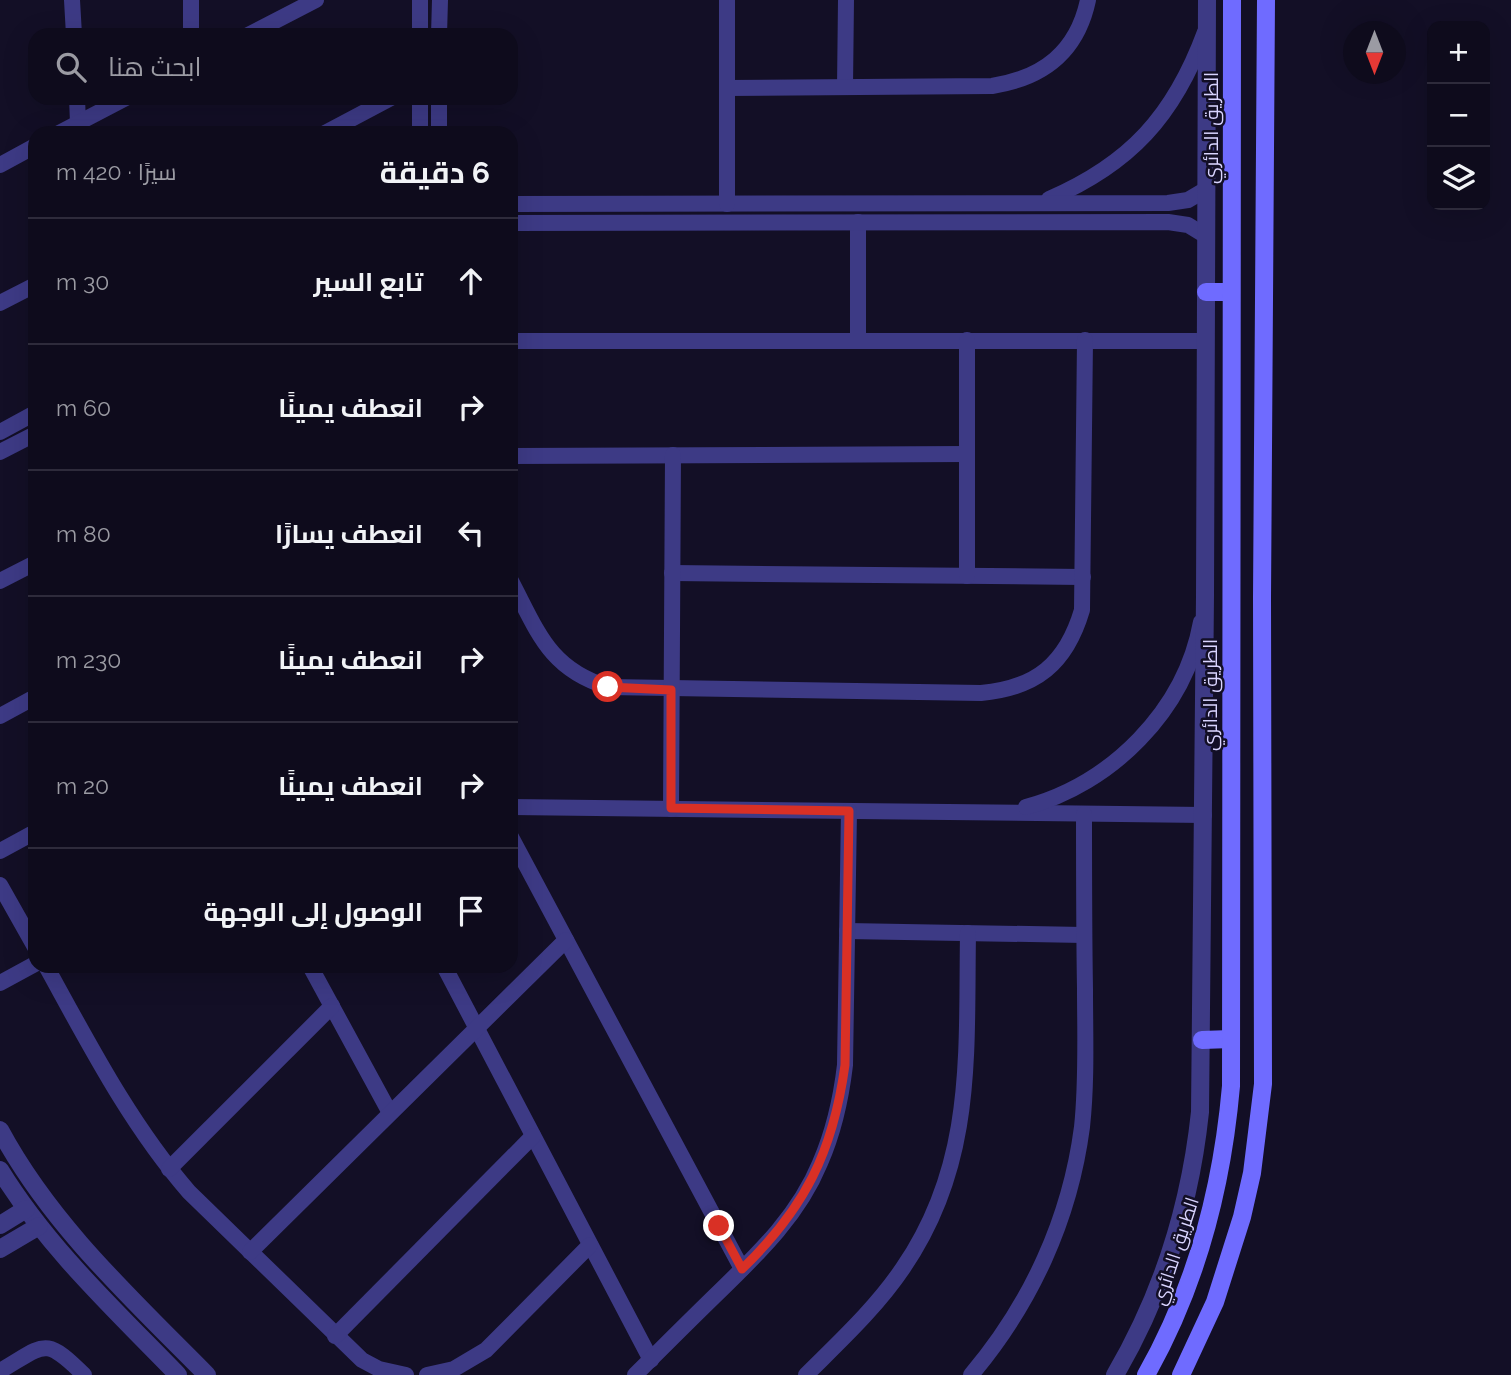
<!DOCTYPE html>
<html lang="ar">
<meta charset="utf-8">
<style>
:root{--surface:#0e0b1c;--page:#1c1929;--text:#f1f3f6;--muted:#9b9ba3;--line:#2e2b3b}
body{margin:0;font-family:Raleway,Cairo,sans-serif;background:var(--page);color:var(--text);direction:rtl}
.controls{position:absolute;right:21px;top:21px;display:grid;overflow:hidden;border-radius:14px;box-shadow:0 7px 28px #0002}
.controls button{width:63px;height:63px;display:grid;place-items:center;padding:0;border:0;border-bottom:2px solid var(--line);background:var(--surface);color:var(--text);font:35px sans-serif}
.compass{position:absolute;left:1343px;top:21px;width:63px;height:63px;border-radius:50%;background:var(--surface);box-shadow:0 7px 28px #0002;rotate:180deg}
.stop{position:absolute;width:21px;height:21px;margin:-16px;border:5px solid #d93025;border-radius:50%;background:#fff}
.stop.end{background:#d93025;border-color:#fff;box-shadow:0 2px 7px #0008}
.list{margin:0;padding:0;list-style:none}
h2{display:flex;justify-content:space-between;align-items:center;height:91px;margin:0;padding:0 28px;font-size:30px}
h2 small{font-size:23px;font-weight:400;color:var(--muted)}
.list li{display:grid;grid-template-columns:46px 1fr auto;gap:21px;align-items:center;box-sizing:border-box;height:126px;padding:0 28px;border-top:2px solid var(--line)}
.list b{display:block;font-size:26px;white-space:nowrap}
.list em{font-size:23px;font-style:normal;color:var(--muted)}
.icon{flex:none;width:38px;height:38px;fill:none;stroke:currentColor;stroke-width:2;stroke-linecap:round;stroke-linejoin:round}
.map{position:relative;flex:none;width:1511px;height:1375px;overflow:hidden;direction:ltr}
.search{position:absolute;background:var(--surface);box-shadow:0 7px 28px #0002;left:28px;top:28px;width:490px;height:77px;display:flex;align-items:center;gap:18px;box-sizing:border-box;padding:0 24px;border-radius:21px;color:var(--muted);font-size:26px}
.panel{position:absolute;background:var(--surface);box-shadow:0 7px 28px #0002;left:28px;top:126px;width:490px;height:847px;border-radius:21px;direction:rtl}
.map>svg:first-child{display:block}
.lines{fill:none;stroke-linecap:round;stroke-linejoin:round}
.minor{stroke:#3d3a85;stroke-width:16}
.tertiary{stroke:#3d3a85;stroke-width:18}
.secondary{stroke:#6f6bff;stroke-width:18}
.route{stroke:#d93025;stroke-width:9}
.labels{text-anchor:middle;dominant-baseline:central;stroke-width:5;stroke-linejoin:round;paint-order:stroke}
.street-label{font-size:19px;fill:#d9d4ff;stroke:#130f26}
</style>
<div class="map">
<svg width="1511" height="1375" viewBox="0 0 1511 1375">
<rect width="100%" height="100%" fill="#130f26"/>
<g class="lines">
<g class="minor">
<path d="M 72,0 L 74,35"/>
<path d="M 191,0 L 191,35"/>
<path d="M 420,0 L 420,35"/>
<path d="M 248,35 L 316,0"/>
<path d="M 439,35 L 440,0"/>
<path d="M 845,87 L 846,0"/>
<path d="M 727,88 L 992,86 C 1043,78 1077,52 1088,0"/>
<path d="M 77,98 L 78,123"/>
<path d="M 59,133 L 126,98"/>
<path d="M 325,133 L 391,98"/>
<path d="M 420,133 L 420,98"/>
<path d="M 439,133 L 439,98"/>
<path d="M 0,165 L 35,146"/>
<path d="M 1049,199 C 1130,164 1174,116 1205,32"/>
<path d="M 511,204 L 1168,203 L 1188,200 L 1205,190"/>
<path d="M 727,204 L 727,0"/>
<path d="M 858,222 L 858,340"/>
<path d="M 511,223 L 1168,222 L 1188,225 L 1206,236"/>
<path d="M 0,303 L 35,285"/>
<path d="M 511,341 L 1206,341"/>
<path d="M 0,432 L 35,413"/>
<path d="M 0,452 L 35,434"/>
<path d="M 511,456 L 967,454"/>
<path d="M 672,573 L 1083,577"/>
<path d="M 967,576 L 967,340"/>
<path d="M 0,581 L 35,563"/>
<path d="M 511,581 C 538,632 549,669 608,687 L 981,693 C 1036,688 1066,664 1082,610 L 1085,340"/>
<path d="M 0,716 L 35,697"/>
<path d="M 511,807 L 1204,815"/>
<path d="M 1026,807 C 1111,784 1185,711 1201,622"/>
<path d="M 671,809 L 673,455"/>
<path d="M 511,837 L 742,1269"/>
<path d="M 0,851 L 35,832"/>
<path d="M 0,885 L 35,947"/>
<path d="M 847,931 L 1084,935"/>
<path d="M 46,966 C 89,1044 130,1124 189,1192 L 362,1360 L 379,1369 L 406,1375"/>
<path d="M 310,966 L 390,1113"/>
<path d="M 444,966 L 651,1360"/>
<path d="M 0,983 L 35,964"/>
<path d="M 169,1169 L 332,1006"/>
<path d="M 250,1252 L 566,940"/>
<path d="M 335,1336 L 533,1136"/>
<path d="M 0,1371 C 45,1345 44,1335 84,1375"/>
<path d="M 427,1375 L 454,1369 L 486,1350 L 590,1245"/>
<path d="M 635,1375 C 664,1346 693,1317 723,1288 C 761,1251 799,1214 820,1163 C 834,1131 841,1099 845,1065 L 849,811"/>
<path d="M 806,1375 C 840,1341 876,1308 903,1268 C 975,1163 966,1054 968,933"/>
<path d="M 971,1375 C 1031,1304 1070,1219 1082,1127 C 1087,1081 1085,1034 1085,989 C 1084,930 1084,872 1084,814"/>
</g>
<g class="tertiary">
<path d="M 0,1130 C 51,1225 132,1299 207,1375"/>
<path d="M 0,1170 C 48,1248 115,1310 178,1375"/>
<path d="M 0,1225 L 26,1209"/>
<path d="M 0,1249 L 39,1226"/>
<path d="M 1115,1375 C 1163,1293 1190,1207 1200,1112 L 1205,596 L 1207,0"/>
</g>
<g class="secondary">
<path d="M 1206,292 L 1231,292"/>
<path d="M 1202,1040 L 1231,1039"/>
<path d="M 1146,1375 C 1197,1285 1222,1189 1231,1086 L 1232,0"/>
<path d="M 1181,1375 L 1215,1302 L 1242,1217 L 1252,1173 L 1263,1084 L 1262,598 L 1266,0"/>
</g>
</g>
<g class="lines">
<path class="route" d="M 608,687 L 671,690 L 671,808 L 849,811 L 845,1065 C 833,1152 805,1208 742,1269 L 719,1226"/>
</g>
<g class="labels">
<g class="street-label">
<text transform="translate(1211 128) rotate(-90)">الطريق الدائري</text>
<text transform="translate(1210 695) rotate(-90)">الطريق الدائري</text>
<text transform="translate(1175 1251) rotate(-72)">الطريق الدائري</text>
</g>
</g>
</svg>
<div class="controls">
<button>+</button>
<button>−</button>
<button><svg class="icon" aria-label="layers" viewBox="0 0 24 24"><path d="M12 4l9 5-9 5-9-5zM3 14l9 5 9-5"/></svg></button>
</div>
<svg class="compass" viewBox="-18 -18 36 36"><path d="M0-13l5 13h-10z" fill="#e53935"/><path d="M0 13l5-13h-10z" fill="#9b9ba3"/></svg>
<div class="stop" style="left:608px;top:687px"></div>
<div class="stop end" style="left:719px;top:1226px"></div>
<div class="search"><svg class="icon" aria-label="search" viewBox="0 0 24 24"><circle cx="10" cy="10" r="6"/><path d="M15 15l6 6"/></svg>ابحث هنا</div>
<section class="panel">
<h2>6 دقيقة<small>سيرًا · 420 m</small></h2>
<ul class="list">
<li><svg class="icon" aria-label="ahead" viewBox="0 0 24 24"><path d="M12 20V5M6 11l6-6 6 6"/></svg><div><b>تابع السير</b></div><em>30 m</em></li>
<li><svg class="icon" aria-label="right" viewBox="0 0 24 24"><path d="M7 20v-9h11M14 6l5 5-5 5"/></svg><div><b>انعطف يمينًا</b></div><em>60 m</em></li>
<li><svg class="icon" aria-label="left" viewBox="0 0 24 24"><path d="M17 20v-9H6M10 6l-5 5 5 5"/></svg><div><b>انعطف يسارًا</b></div><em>80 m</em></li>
<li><svg class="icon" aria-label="right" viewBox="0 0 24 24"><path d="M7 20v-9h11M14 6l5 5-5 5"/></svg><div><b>انعطف يمينًا</b></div><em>230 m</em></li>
<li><svg class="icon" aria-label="right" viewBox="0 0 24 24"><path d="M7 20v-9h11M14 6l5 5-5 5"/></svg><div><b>انعطف يمينًا</b></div><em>20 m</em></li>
<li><svg class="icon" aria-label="arrive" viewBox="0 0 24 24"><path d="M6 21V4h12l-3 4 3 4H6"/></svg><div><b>الوصول إلى الوجهة</b></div></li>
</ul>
</section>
</div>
